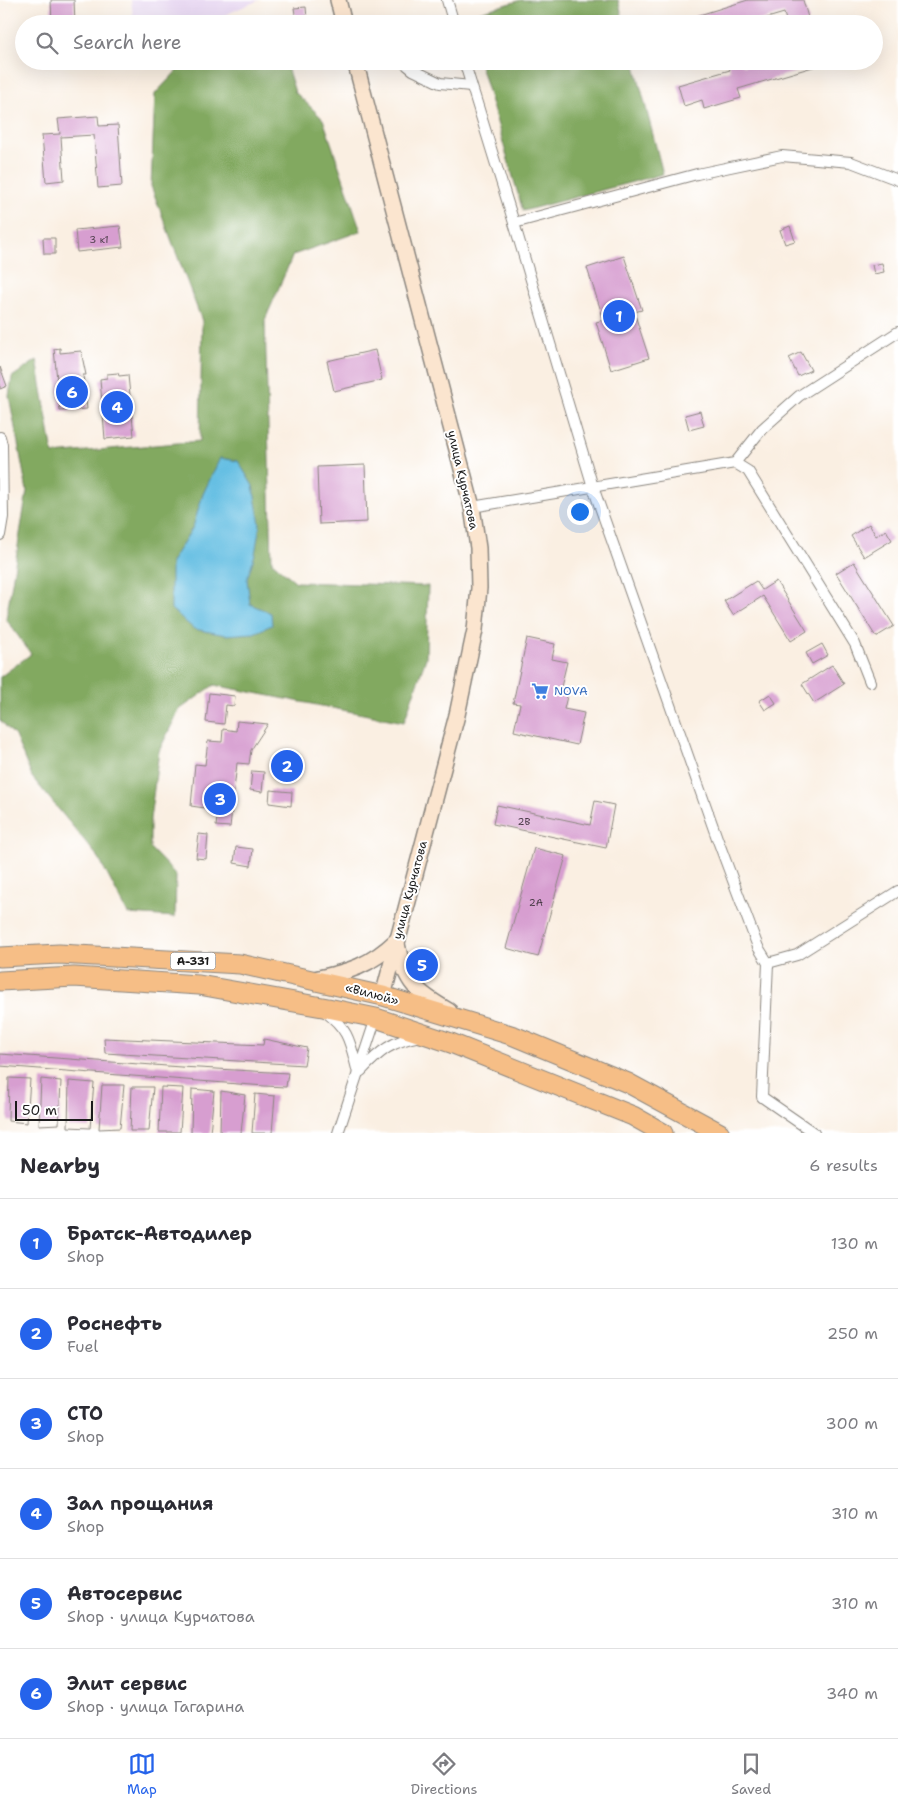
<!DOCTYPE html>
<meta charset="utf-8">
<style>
:root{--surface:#fff;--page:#f2f2f3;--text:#2b2b33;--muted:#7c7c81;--line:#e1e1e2;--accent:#2563eb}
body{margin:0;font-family:"Shantell Sans",sans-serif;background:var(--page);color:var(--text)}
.scale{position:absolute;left:15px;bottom:12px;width:78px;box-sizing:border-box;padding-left:5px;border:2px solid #1c1c1c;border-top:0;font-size:14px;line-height:18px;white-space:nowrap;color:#1c1c1c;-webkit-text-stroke:4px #fff;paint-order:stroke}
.you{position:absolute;left:579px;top:511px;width:18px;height:18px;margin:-12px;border:4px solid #fff;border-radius:50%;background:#1a73e8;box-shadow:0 0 0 8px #1a73e833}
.badge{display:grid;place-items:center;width:32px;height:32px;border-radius:50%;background:var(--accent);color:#fff;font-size:16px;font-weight:700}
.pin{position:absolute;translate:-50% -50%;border:2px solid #fff;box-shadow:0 1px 5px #0006}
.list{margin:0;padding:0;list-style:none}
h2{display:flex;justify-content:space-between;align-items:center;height:65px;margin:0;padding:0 20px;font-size:21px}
h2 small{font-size:16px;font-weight:400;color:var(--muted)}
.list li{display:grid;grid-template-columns:32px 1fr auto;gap:15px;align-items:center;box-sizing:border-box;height:90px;padding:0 20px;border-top:1px solid var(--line)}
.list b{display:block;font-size:19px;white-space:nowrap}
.list p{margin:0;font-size:16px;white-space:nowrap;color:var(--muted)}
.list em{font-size:16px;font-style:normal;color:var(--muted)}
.icon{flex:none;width:28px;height:28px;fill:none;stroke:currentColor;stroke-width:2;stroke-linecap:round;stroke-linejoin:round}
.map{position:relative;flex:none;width:898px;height:1133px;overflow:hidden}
.search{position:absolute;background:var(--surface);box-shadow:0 5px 20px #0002;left:15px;right:15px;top:15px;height:55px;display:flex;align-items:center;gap:12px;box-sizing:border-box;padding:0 18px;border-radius:28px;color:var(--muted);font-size:19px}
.sheet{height:605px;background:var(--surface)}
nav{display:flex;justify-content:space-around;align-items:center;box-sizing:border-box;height:70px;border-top:1px solid var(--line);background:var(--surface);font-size:14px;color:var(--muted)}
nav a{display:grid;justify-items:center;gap:2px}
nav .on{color:var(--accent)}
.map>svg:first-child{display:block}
.built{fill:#e5d3f0}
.forest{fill:#82a960;stroke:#4f623e}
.water{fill:#66bfe3;stroke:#416e80}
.building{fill:#d79ed0}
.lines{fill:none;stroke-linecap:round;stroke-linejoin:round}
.street-casing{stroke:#8b867f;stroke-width:12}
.secondary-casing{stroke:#8b867f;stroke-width:18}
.highway-casing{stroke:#8b867f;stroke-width:21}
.street{stroke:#fff;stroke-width:10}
.secondary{stroke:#fbe5cf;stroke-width:15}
.highway{stroke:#f6be86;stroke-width:19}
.labels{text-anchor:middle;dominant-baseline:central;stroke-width:4;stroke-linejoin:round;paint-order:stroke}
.number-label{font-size:10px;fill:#4b3c49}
.shield{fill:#fff;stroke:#606060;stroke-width:1}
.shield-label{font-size:11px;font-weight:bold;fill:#1c1c1c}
.street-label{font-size:12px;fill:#1c1c1c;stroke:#fff}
.shop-label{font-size:12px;fill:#366cbe;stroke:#fff;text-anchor:start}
</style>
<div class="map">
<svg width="898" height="1133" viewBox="0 0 898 1133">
<rect width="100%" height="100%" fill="#fff"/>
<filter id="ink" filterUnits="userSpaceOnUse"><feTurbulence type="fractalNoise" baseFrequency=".02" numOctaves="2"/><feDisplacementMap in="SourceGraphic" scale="10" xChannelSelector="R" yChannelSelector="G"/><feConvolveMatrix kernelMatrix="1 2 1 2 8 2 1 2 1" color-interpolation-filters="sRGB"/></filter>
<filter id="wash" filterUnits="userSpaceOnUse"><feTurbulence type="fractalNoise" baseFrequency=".0096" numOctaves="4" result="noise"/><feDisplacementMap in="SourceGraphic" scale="20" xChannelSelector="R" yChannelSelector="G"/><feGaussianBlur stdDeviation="1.12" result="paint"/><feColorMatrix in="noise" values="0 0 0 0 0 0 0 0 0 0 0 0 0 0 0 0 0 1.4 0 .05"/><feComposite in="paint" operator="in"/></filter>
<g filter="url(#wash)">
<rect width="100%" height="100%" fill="#faefe2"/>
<path class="built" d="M 131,0 L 259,0 L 204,24 L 134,24 Z"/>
<g class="forest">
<path d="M 521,0 L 618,0 L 624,24 L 468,24 L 466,16 Z"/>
<path d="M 186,61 L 285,61 L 295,92 L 323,119 L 361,231 L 293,255 L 265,320 L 272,562 L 296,582 L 428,586 L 426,658 L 404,722 L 214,685 L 179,710 L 159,751 L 150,819 L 150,848 L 176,875 L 175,917 L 128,914 L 98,857 L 32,777 L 15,736 L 0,720 L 0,677 L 31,654 L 6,619 L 27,491 L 9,396 L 12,377 L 37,360 L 53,454 L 200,441 L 202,321 L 151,186 L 155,94 Z"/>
<path d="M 479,61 L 634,61 L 663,174 L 523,211 Z"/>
</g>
<path class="water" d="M 220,458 L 238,461 L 253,486 L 260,524 L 255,554 L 247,579 L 250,604 L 271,613 L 272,625 L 254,633 L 226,635 L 194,629 L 171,609 L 171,562 L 193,527 L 203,494 Z"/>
<g id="blocks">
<g class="building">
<path d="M 51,0 L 74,0 L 75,24 L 52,24 Z"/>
<path d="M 748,0 L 803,0 L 809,21 L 798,24 L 787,24 L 784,13 L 747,24 L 670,24 Z"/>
<path d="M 306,7 L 307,19 L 296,20 L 294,8 Z"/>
<path d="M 727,61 L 742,61 L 743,66 L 760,61 L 822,61 L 823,64 L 738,89 L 741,98 L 704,109 L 702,100 L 684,106 L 678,85 L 730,70 Z"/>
<path d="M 98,116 L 99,126 L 118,125 L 122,186 L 98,188 L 94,135 L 61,137 L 64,180 L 46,182 L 42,135 L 60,134 L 58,119 Z"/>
<path d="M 120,226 L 123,247 L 77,252 L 75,230 Z"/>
<path d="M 790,226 L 795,241 L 785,244 L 780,230 Z"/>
<path d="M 43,238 L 55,238 L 55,254 L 44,254 Z"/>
<path d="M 624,256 L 642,310 L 634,312 L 649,358 L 611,370 L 596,322 L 604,320 L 587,268 Z"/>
<path d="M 882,263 L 884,272 L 874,274 L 872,265 Z"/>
<path d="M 60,348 L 60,353 L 81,351 L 86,375 L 83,375 L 87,409 L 60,411 L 54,349 Z"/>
<path d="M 375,350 L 382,380 L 334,391 L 327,361 Z"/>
<path d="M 801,352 L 811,370 L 798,376 L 789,358 Z"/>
<path d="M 0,367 L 7,386 L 0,389 Z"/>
<path d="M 118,373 L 119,376 L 128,375 L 134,436 L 105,439 L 100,379 L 107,378 L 107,374 Z"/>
<path d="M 700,411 L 704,426 L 689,430 L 685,415 Z"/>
<path d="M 365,465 L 367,522 L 319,524 L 317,467 Z"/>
<path d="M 869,524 L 876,536 L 886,530 L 892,540 L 864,557 L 851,536 Z"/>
<path d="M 854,562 L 894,626 L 876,637 L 836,573 Z"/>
<path d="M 756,581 L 762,590 L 776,581 L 807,631 L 791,641 L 763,596 L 733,615 L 724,601 Z"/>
<path d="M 527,638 L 555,644 L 552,659 L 567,662 L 560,691 L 568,692 L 564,709 L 584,713 L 577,745 L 514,731 L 520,704 L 513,703 Z"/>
<path d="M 822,644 L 828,655 L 812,664 L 806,653 Z"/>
<path d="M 832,665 L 844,684 L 814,703 L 802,684 Z"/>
<path d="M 209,693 L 235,696 L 234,706 L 226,705 L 224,724 L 206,722 Z"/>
<path d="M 770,694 L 776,703 L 765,710 L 759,701 Z"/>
<path d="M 237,721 L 268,724 L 251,750 L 249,764 L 237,763 L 230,827 L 216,826 L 218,810 L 191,806 L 195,764 L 205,765 L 208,741 L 222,742 L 223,729 L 236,731 Z"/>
<path d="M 282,758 L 298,760 L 294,782 L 279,779 Z"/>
<path d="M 252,771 L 264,772 L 262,792 L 250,790 Z"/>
<path d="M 270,790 L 292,792 L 291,806 L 269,803 Z"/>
<path d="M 595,801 L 614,805 L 606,848 L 493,824 L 497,805 L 590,825 Z"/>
<path d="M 199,834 L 208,835 L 206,859 L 196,858 Z"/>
<path d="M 236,847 L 253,849 L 251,866 L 234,863 Z"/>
<path d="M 534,848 L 566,856 L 538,957 L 506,948 Z"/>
<path d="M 104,1038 L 263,1045 L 264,1039 L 307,1048 L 304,1065 L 105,1053 Z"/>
<path d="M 0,1054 L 181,1067 L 288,1073 L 286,1087 L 265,1086 L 0,1066 Z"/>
<path d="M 9,1078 L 30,1079 L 27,1123 L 8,1121 Z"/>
<path d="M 41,1079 L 61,1081 L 59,1124 L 39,1125 Z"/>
<path d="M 69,1081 L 94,1083 L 90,1128 L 68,1127 Z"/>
<path d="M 102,1085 L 124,1085 L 120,1128 L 99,1129 Z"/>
<path d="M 132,1087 L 153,1087 L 149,1131 L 130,1131 Z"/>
<path d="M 161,1087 L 183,1088 L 180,1132 L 159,1132 Z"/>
<path d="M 192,1089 L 214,1091 L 210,1133 L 191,1133 Z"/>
<path d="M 221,1091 L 245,1095 L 241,1133 L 220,1133 Z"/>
<path d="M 255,1094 L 275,1096 L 272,1133 L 252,1133 Z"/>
</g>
</g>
</g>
<g filter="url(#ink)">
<use href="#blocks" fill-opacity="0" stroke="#8b867f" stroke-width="1"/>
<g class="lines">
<g class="street-casing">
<g id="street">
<path d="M 447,0 L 454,24"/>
<path d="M 402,61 L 413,70 L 440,83 L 471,86"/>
<path d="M 464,61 L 514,223 L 593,487 L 717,838 L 758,947 L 768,963 L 797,955 L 898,891"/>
<path d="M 514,223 L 697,174 L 782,156 L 851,162 L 898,180"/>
<path d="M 0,437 L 2,445 L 3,517 L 0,535"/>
<path d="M 735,463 L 748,471 L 855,644 L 870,682"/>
<path d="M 472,507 L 735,463 L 762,429 L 799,396 L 898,332"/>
<path d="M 768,963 L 762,1097 L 814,1133"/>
<path d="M 324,1011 C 350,1030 350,1043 358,1073"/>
<path d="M 361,1071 C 380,1051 392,1041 420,1036"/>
<path d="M 338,1133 L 376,1018"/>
</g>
</g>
<g class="secondary-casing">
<g id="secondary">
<path d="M 338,0 L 344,24"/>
<path d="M 355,61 L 472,507 L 478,548 L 479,588 L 475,630 L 457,715 L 383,996"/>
<path d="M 397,944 C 405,983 416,992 449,1011"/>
<path d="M 314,979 C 349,972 370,966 397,940"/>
</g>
</g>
<g class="highway-casing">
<g id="highway">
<path d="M 0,957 L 59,954 L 240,964 L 383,996 L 514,1036 L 628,1083 L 720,1133"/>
<path d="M 0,981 L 74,977 L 199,985 L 328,1008 L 376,1018 L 451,1043 L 633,1116 L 663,1133"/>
</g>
</g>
<use href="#street" class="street"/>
<use href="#secondary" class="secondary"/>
<use href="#highway" class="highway"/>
</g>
</g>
<defs>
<g id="supermarket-bare" transform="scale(1.35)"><path d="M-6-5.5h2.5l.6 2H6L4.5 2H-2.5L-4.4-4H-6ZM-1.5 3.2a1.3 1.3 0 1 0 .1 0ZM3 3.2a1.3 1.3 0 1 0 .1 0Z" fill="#3f7fe0" stroke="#fff" stroke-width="2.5" paint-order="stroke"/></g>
</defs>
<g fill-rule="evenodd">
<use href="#supermarket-bare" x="540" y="691"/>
</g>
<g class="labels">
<g class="number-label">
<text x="99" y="239">3 к1</text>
<text x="524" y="821">2В</text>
<text x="536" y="902">2А</text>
</g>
<rect class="shield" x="170.5" y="952.5" width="45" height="17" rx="4"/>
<g class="shield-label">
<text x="193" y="961">А-331</text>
</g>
<g class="street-label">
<text transform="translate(463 480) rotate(77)">улица Курчатова</text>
<text transform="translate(410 890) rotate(-75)">улица Курчатова</text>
<text transform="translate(372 994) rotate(15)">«Вилюй»</text>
</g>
<g class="shop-label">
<text x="554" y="691">NOVA</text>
</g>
</g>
</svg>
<div class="scale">50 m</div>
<div class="you"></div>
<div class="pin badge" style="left:619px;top:316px">1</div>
<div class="pin badge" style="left:287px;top:766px">2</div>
<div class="pin badge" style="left:220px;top:799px">3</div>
<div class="pin badge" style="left:117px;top:407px">4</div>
<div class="pin badge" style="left:422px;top:965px">5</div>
<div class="pin badge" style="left:72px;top:392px">6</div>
<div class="search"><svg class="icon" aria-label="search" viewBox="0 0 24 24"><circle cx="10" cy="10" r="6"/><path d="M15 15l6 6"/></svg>Search here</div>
</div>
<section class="sheet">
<h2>Nearby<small>6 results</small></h2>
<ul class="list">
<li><span class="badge">1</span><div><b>Братск-Автодилер</b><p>Shop</p></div><em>130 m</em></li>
<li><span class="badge">2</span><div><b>Роснефть</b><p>Fuel</p></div><em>250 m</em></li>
<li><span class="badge">3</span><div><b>СТО</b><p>Shop</p></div><em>300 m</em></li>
<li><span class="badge">4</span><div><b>Зал прощания</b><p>Shop</p></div><em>310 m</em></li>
<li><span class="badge">5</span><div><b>Автосервис</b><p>Shop · улица Курчатова</p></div><em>310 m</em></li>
<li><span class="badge">6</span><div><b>Элит сервис</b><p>Shop · улица Гагарина</p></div><em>340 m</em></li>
</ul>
</section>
<nav>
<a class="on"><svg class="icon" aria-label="map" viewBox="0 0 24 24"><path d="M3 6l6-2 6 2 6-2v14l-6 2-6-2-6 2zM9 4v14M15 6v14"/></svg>Map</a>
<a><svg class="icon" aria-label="directions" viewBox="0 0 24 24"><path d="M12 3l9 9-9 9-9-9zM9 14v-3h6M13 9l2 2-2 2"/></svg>Directions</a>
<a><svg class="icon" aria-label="saved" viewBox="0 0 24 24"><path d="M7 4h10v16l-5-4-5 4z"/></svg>Saved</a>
</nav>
